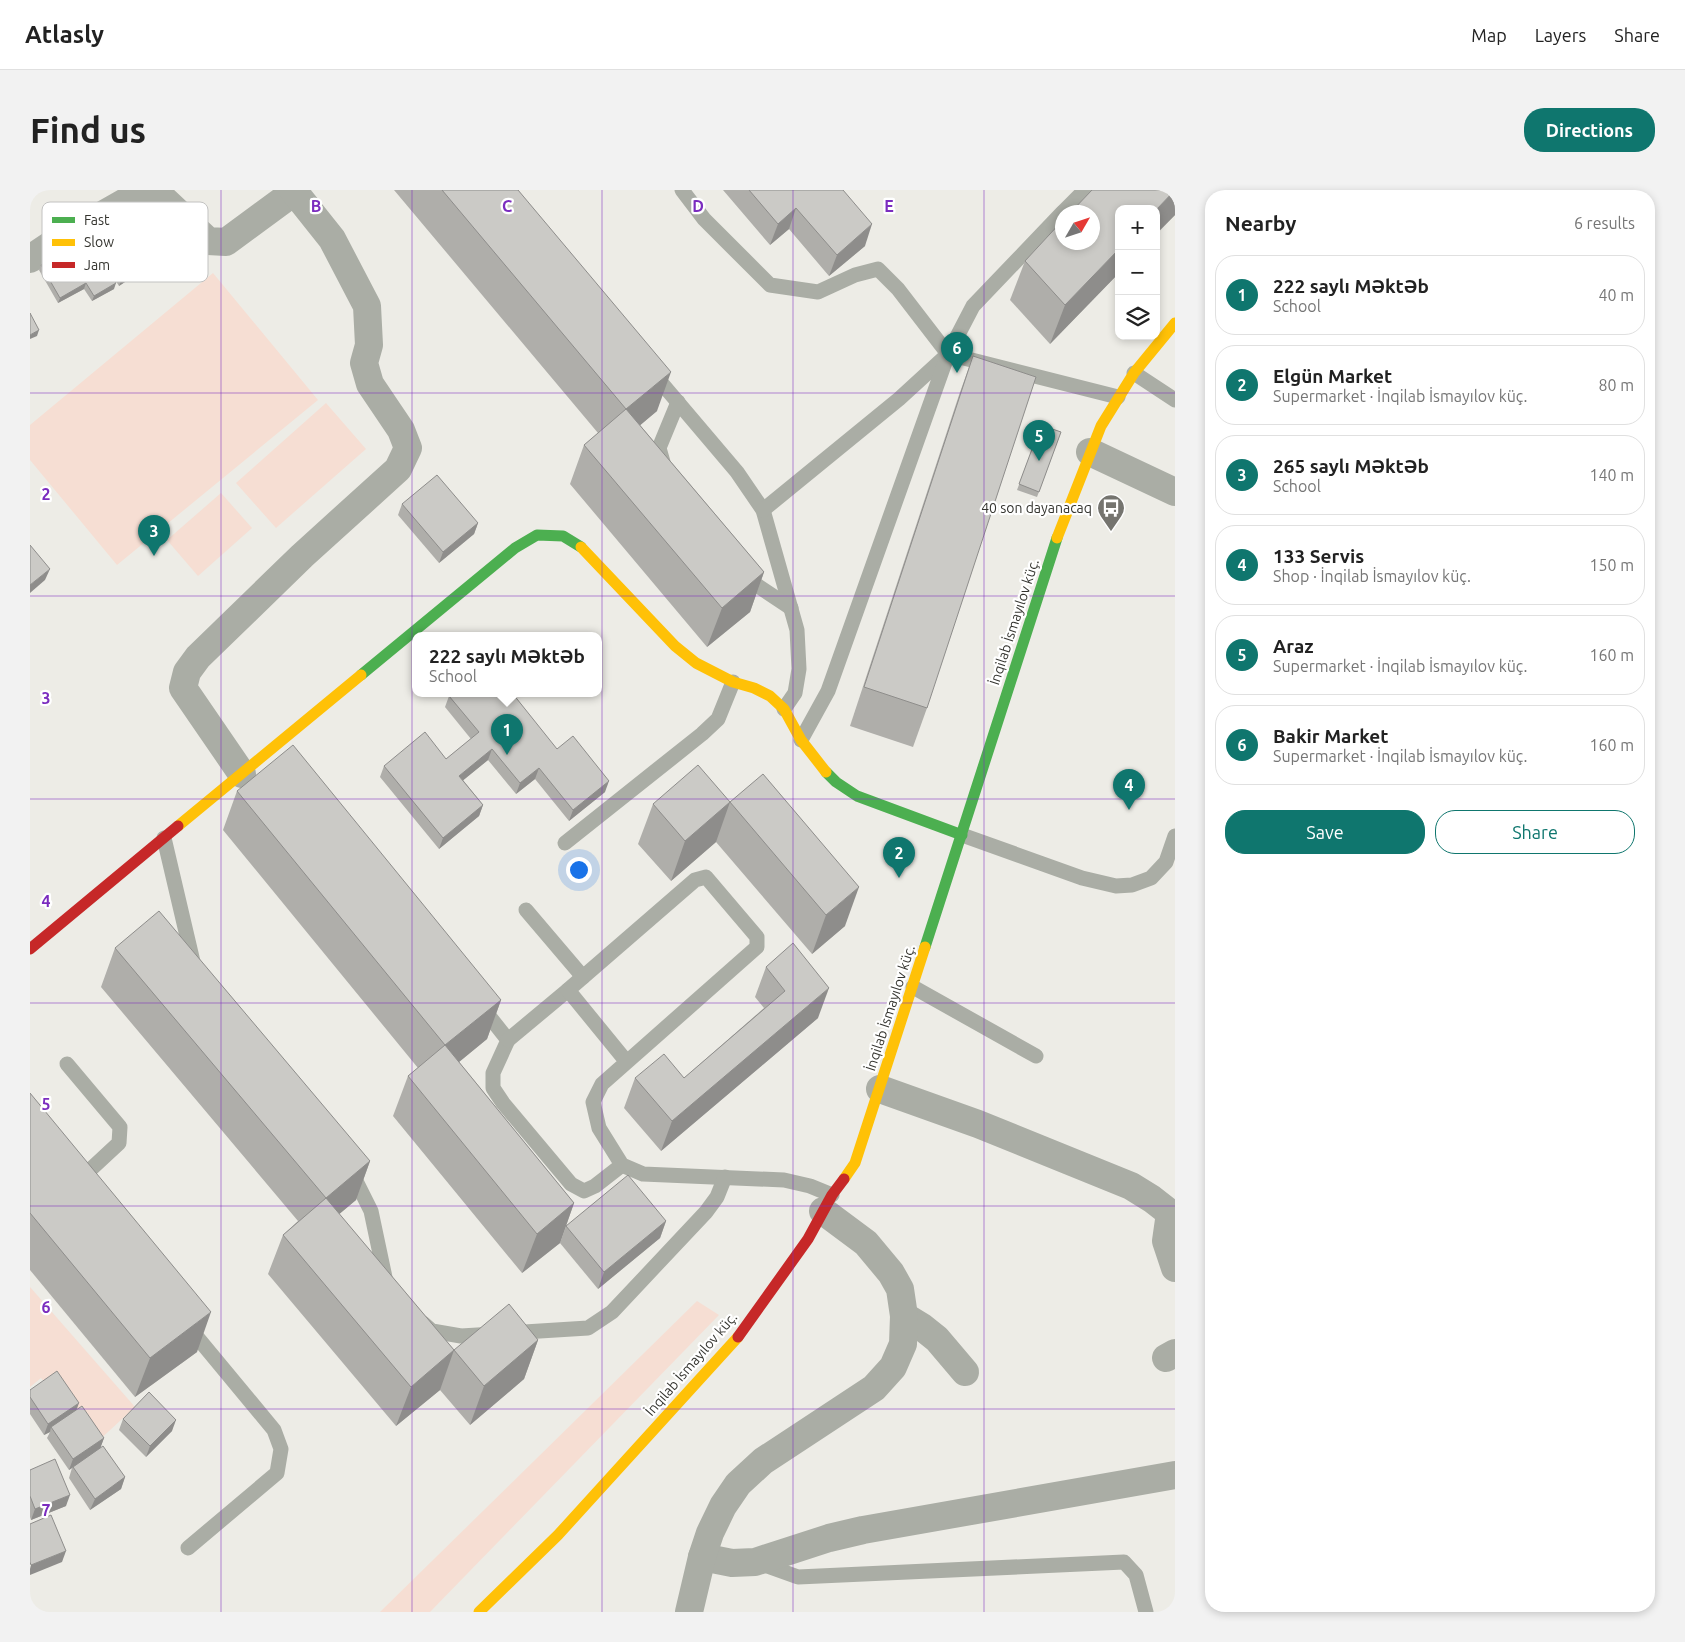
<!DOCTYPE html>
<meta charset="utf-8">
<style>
:root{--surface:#fff;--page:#f2f2f2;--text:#222;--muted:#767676;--line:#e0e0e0;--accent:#0f766e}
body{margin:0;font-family:Ubuntu,sans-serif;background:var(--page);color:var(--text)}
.controls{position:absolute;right:15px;top:15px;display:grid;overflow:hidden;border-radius:10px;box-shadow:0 2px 8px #0003}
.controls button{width:45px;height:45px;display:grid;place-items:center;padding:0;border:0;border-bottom:1px solid var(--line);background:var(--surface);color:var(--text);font:25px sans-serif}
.compass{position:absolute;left:1025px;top:15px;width:45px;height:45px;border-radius:50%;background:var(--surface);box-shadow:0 2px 8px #0003;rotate:51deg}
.you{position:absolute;left:548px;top:679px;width:18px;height:18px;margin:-12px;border:4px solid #fff;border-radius:50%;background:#1a73e8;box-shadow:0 0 0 8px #1a73e833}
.badge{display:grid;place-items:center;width:32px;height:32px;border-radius:50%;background:var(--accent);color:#fff;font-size:16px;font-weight:700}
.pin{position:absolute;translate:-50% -41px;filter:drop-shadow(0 1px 2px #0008)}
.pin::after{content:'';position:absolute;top:26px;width:18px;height:15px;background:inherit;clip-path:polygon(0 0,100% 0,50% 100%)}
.popup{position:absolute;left:382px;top:442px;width:190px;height:65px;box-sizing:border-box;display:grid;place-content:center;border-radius:10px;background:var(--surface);filter:drop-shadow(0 1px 4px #0005);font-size:16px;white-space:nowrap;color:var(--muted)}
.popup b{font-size:19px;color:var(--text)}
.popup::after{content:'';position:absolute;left:50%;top:100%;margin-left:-10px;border:10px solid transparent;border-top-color:var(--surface)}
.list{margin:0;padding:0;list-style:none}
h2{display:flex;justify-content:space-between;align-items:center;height:65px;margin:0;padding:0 20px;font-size:21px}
h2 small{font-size:16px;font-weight:400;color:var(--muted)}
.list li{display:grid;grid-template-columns:32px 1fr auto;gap:15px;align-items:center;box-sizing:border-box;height:80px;margin:0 10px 10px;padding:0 10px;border:1px solid var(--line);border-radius:20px}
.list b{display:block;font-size:19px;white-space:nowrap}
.list p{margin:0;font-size:16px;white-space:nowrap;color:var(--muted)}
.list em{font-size:16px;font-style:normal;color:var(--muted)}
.actions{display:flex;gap:10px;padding:15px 20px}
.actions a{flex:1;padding:11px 0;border:1px solid var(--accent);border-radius:20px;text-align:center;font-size:18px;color:var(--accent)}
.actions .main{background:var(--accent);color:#fff}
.icon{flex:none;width:28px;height:28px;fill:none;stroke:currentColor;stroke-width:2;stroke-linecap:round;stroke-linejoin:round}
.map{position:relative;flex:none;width:1145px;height:1422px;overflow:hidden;border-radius:20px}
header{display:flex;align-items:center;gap:30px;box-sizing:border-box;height:70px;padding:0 25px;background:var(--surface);border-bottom:1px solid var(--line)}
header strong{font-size:24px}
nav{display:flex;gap:28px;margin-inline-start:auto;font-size:18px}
.intro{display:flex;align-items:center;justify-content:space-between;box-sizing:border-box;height:120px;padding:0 30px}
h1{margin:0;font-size:35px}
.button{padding:12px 22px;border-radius:20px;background:var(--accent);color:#fff;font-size:18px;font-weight:700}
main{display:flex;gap:30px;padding:0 30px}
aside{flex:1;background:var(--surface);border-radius:20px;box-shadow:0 2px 8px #0003}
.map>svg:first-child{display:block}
.green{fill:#f6ded3}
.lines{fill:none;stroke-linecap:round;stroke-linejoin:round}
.lane{stroke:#aaada5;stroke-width:15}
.street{stroke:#aaada5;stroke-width:28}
.fast{stroke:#4caf50;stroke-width:11}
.slow{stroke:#ffc107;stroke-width:11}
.jam{stroke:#c62828;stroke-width:11}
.wall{fill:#afaeaa}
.shaded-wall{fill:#8e8d8b}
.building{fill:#cbcac6;stroke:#8e8d8b}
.grid{fill:none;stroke:#7b2cbf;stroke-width:1;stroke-opacity:0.55}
.labels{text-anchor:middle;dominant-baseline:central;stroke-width:4.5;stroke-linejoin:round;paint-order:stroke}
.poi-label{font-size:14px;fill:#34342f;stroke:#fff;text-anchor:end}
.street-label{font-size:14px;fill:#34342f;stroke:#fff}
.key{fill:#fff;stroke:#c2c2c1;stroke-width:1}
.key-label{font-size:14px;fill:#34342f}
.grid-label{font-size:16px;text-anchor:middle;font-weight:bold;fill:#7b2cbf;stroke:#fff;stroke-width:4.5;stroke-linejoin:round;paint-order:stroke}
</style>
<header>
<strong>Atlasly</strong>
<nav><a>Map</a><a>Layers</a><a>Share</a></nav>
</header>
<div class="intro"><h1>Find us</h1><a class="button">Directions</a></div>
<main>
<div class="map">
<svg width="1145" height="1422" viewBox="0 0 1145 1422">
<rect width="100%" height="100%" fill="#edece6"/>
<g class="green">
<path d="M 183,83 L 288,210 L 87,375 L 0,270 L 0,235 Z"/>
<path d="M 296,213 L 336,259 L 246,338 L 206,293 Z"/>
<path d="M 191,303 L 222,338 L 168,386 L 137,350 Z"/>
<path d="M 0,1097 L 105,1217 L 66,1253 L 11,1188 L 0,1197 Z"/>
<path d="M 667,1111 L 689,1125 L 400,1422 L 350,1422 Z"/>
</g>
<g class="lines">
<g class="lane">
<path d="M 652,0 L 674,29 L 740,95 L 788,102 L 825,85 L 848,79 L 868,99 L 918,164"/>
<path d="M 1033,22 L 1055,0"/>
<path d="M 1032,23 L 943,116 L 918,164 L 1088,207"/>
<path d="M 623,183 L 707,282 L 733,320 L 767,440 L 769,479 L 765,503 L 754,519"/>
<path d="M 1104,183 L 1145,210"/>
<path d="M 635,279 L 629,258 L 648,212"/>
<path d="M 733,320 L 869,209 L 917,165"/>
<path d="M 713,386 L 761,418"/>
<path d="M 771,550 L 798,501 L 918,164"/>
<path d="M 932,645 L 1052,688 L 1086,696 L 1102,695 L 1121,688 L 1136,672 L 1145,646"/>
<path d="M 134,648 L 164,776"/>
<path d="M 535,653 L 672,544 L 688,529 L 703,492"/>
<path d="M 496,720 L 553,787"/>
<path d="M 883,797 L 1006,866"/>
<path d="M 451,816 L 478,850 L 463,883 L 463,898 L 473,913 L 541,994 L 554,1001 L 565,996 L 592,975"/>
<path d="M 478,850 L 538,800"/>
<path d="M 596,871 L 538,800 L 665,690 L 676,687 L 727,747 L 727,757 L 572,894 L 563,912 L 569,938 L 592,975 L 613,984 L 754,990 L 780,996 L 802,1005"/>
<path d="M 37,874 L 90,937 L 89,953 L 47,992"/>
<path d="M 321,981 L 341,1021 L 356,1092"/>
<path d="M 393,1133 L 402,1141 L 431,1146 L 558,1138 L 582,1122 L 676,1022 L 687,1007 L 695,987"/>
<path d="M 157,1135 L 244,1240 L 251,1259 L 247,1283 L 158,1358"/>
<path d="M 729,1373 L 768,1387 L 1094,1372 L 1106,1385 L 1116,1422"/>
</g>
<g class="street">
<path d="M 0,69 L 25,52 L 111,3 L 128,4 L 178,51 L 196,52 L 264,2"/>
<path d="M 1060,262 L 1145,302"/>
<path d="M 212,584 L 153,498 L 157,482 L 168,467 L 272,366 L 368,279 L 378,258 L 371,240 L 340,194 L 334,173 L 339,155 L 337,116 L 302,49 L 263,0"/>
<path d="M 850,899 L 948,934 L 1101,996 L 1122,1009 L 1140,1023 L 1136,1051 L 1145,1078"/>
<path d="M 874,1126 L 892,1137 L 907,1149 L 935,1182"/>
<path d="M 1136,1168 L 1145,1163"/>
<path d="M 672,1367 L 702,1373 L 725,1372 L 799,1348 L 833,1340 L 1145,1285"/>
<path d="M 659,1422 L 672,1367 L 680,1343 L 693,1316 L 708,1294 L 733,1271 L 844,1198 L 863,1177 L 873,1154 L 874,1126 L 870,1099 L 861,1083 L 836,1053 L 793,1021"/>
</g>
<g class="fast">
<path d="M 331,485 L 485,358 L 507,345 L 533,346 L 551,357"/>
<path d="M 796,582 L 806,592 L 827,606 L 932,645"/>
<path d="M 895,757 L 1027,348"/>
</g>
<g class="slow">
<path d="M 1027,348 L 1071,236 L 1104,183 L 1145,133"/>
<path d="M 551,357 L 645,456 L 666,473 L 703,492 L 724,498 L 740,506 L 754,519 L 771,550 L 796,582"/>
<path d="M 148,636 L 331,485"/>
<path d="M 814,989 L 825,973 L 895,757"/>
<path d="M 449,1422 L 528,1345 L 708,1147"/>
</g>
<g class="jam">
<path d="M 0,759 L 148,636"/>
<path d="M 708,1147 L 778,1049 L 802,1005 L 814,989"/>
</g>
</g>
<g class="wall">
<path d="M 364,0 L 488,0 L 627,221 L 610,235 L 734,382 L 720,422 L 677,457 L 540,294 L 554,255 L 568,243 Z"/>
<path d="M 693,0 L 813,0 L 835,56 L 799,86 L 759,39 L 740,55 Z"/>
<path d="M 1145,0 L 1145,25 L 1020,154 L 980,110 L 995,71 Z"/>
<path d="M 93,38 L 152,49 L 150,55 L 89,96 L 82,85 L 84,99 L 62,111 L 54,99 L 28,113 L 9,80 L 11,75 L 43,70 L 63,58 L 63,57 L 65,51 Z"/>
<path d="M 943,166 L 897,518 L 883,557 L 820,536 L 929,205 Z"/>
<path d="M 1011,235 L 1031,242 L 1007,307 L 987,300 Z"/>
<path d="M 372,314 L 448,333 L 444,344 L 409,373 L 368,325 Z"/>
<path d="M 419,506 L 527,559 L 575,602 L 539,631 L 505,589 L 486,604 L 458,570 L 433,590 L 453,615 L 449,626 L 409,659 L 350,587 L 354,576 L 416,569 L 441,549 L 415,517 Z"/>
<path d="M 207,601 L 471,810 L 457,849 L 429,872 L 544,1013 L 530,1053 L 492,1083 L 363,926 L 378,886 L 388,878 L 193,640 Z"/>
<path d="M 700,612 L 815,736 L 782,764 L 686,652 L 641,691 L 608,654 L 623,614 Z"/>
<path d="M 85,758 L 340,971 L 326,1010 L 309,1024 L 424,1160 L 508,1150 L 494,1189 L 440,1235 L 410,1200 L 366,1236 L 238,1084 L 253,1045 L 268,1031 L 71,797 Z"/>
<path d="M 736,777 L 788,828 L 631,961 L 594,918 L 605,888 L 654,888 L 734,818 L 725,807 Z"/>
<path d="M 0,903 L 167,1162 L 105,1207 L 0,1080 Z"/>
<path d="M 636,1031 L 630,1048 L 568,1099 L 530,1053 L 536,1036 Z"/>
<path d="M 0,1200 L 47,1220 L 74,1248 L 70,1258 L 95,1287 L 91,1299 L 60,1320 L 39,1288 L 42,1278 L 39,1280 L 17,1248 L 20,1242 L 14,1245 L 0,1224 Z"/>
<path d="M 93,1229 L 142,1241 L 116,1267 L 89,1240 Z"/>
<path d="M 0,1280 L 36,1316 L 1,1330 L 0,1327 Z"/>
</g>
<g class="shaded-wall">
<path d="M 1145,0 L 1145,25 L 1126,44 L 1126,20 Z"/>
<path d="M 766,18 L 759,39 L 740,55 L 748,34 Z"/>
<path d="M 842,34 L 835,56 L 799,86 L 807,65 Z"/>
<path d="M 152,49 L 150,55 L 89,96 L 91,91 Z"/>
<path d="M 1089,59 L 1089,83 L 1020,154 L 1035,115 Z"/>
<path d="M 56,93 L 54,99 L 28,113 L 30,108 Z"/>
<path d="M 86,93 L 84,99 L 62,111 L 64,106 Z"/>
<path d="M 9,140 L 7,146 L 0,149 L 0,145 Z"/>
<path d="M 641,182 L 627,221 L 582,259 L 596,219 Z"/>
<path d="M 448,333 L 444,344 L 409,373 L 413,362 Z"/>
<path d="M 20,379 L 15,390 L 0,403 L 0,395 Z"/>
<path d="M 734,382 L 720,422 L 677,457 L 692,418 Z"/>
<path d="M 462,559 L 458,570 L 425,597 L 429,586 Z"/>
<path d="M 509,578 L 505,589 L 486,604 L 490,593 Z"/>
<path d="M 579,591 L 575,602 L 539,631 L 543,620 Z"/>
<path d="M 700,612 L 686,652 L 641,691 L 655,651 Z"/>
<path d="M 453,615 L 449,626 L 409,659 L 413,648 Z"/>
<path d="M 829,697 L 815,736 L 782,764 L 796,725 Z"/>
<path d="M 799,798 L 788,828 L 631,961 L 642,931 Z"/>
<path d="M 471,810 L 457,849 L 401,895 L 415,855 Z"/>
<path d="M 340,971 L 326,1010 L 282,1047 L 296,1008 Z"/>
<path d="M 544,1013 L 530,1053 L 492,1083 L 507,1044 Z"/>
<path d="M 636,1031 L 630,1048 L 568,1099 L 574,1082 Z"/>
<path d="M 181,1122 L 167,1162 L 105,1207 L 120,1168 Z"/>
<path d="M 508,1150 L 494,1189 L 440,1235 L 454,1196 Z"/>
<path d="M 424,1160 L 410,1200 L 366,1236 L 381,1197 Z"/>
<path d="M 49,1213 L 45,1224 L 21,1237 L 20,1242 L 14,1245 L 18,1234 Z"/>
<path d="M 146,1230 L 142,1241 L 116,1267 L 120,1256 Z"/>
<path d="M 74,1248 L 70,1259 L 43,1277 L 42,1278 L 39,1280 L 43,1269 Z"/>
<path d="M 95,1287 L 91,1299 L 60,1320 L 65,1309 Z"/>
<path d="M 40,1305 L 36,1316 L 1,1330 L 5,1319 Z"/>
<path d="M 36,1361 L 32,1372 L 0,1385 L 0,1379 L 1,1375 Z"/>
</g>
<g class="building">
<path d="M 412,0 L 488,0 L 641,182 L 596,219 L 734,382 L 692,418 L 554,255 L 596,219 Z"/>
<path d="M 719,0 L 813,0 L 842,34 L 807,65 L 766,18 L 748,34 Z"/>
<path d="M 1062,0 L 1145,0 L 1126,20 L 1126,19 L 1089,19 L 1089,59 L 1035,115 L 995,71 L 1032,31 L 1032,52 L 1062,52 L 1062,22 L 1041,22 Z"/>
<path d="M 128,14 L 152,49 L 91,91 L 65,51 L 90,34 L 93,38 Z"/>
<path d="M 66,57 L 86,93 L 64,106 L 56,93 L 30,108 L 11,75 L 37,60 L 43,70 Z"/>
<path d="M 0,123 L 9,140 L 0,145 Z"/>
<path d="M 943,166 L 1006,187 L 897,518 L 834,497 Z"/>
<path d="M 1011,235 L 1031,242 L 1009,302 L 989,294 Z"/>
<path d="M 407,285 L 448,333 L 413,362 L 372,314 Z"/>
<path d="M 0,355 L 20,379 L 0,395 Z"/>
<path d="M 422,504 L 483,504 L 527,559 L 543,546 L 579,591 L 543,620 L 509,578 L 490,593 L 462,559 L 429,586 L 453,615 L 413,648 L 354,576 L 395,542 L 416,569 L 449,542 L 419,506 Z"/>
<path d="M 263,555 L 471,810 L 415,855 L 207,601 Z"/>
<path d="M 668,575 L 700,612 L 655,651 L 623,614 Z"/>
<path d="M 733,584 L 829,697 L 796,725 L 700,612 Z"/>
<path d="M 129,721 L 340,971 L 296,1008 L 85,758 Z"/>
<path d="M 763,753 L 799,798 L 642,931 L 605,888 L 634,864 L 654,888 L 755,801 L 736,777 Z"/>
<path d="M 415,855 L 544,1013 L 507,1044 L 378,886 Z"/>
<path d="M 0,903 L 181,1122 L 120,1168 L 0,1023 Z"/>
<path d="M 598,985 L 636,1031 L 574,1082 L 536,1036 Z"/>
<path d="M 296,1008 L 424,1160 L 381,1197 L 253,1045 Z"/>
<path d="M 479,1114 L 508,1150 L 454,1196 L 424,1160 Z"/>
<path d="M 27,1181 L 49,1213 L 18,1234 L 0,1207 L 0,1200 Z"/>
<path d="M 119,1202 L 146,1230 L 120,1256 L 93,1229 Z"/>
<path d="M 52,1216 L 74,1248 L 43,1269 L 21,1237 Z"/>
<path d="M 73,1256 L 95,1287 L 65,1309 L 43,1277 Z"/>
<path d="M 25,1269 L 40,1305 L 5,1319 L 0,1306 L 0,1280 Z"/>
<path d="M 21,1325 L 36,1361 L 1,1375 L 0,1372 L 0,1334 Z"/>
</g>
<path class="grid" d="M 191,0 L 191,1422M 382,0 L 382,1422M 572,0 L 572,1422M 763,0 L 763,1422M 954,0 L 954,1422M 0,203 L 1145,203M 0,406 L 1145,406M 0,609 L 1145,609M 0,813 L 1145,813M 0,1016 L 1145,1016M 0,1219 L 1145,1219"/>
<defs>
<g id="bus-pin" transform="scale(1.4375)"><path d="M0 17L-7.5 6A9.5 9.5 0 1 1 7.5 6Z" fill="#75746f" stroke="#fff"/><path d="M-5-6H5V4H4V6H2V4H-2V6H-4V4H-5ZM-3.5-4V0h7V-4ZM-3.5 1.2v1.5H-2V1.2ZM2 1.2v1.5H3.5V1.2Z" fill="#fff"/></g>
</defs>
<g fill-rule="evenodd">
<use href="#bus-pin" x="1081" y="318"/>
</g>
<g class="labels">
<g class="poi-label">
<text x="1062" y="318">40 son dayanacaq</text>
</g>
<g class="street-label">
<text transform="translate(984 432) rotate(-72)">İnqilab İsmayılov küç.</text>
<text transform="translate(860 818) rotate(-72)">İnqilab İsmayılov küç.</text>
<text transform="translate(661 1174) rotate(-49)">İnqilab İsmayılov küç.</text>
</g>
</g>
<rect x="12" y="12" width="166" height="80" rx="8" class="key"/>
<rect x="22" y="27" width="23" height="6" fill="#4caf50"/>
<rect x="22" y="49" width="23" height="7" fill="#ffc107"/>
<rect x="22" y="72" width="23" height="6" fill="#c62828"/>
<g class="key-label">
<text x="54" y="35">Fast</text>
<text x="54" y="57">Slow</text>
<text x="54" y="80">Jam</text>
</g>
<g class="grid-label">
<text x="286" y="22">B</text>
<text x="477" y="22">C</text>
<text x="668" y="22">D</text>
<text x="859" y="22">E</text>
<text x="16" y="310">2</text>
<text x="16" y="514">3</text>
<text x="16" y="717">4</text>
<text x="16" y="920">5</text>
<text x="16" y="1123">6</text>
<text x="16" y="1326">7</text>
</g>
</svg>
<div class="controls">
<button>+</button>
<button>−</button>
<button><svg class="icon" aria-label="layers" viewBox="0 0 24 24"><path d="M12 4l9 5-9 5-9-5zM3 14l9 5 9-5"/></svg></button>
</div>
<svg class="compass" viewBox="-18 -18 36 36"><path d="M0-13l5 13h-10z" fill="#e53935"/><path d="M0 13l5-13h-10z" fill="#767676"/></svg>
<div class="you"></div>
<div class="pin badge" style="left:477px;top:565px">1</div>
<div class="popup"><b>222 saylı Məktəb</b>School</div>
<div class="pin badge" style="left:869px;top:688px">2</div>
<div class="pin badge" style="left:124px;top:366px">3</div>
<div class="pin badge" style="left:1099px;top:620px">4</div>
<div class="pin badge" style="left:1009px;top:271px">5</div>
<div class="pin badge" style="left:927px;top:183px">6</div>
</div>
<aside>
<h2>Nearby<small>6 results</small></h2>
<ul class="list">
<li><span class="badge">1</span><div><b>222 saylı Məktəb</b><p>School</p></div><em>40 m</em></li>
<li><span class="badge">2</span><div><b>Elgün Market</b><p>Supermarket · İnqilab İsmayılov küç.</p></div><em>80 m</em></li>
<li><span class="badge">3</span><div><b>265 saylı Məktəb</b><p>School</p></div><em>140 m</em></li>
<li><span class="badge">4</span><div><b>133 Servis</b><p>Shop · İnqilab İsmayılov küç.</p></div><em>150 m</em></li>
<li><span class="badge">5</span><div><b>Araz</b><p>Supermarket · İnqilab İsmayılov küç.</p></div><em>160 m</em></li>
<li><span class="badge">6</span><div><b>Bakir Market</b><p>Supermarket · İnqilab İsmayılov küç.</p></div><em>160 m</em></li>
</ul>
<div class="actions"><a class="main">Save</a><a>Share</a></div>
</aside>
</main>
